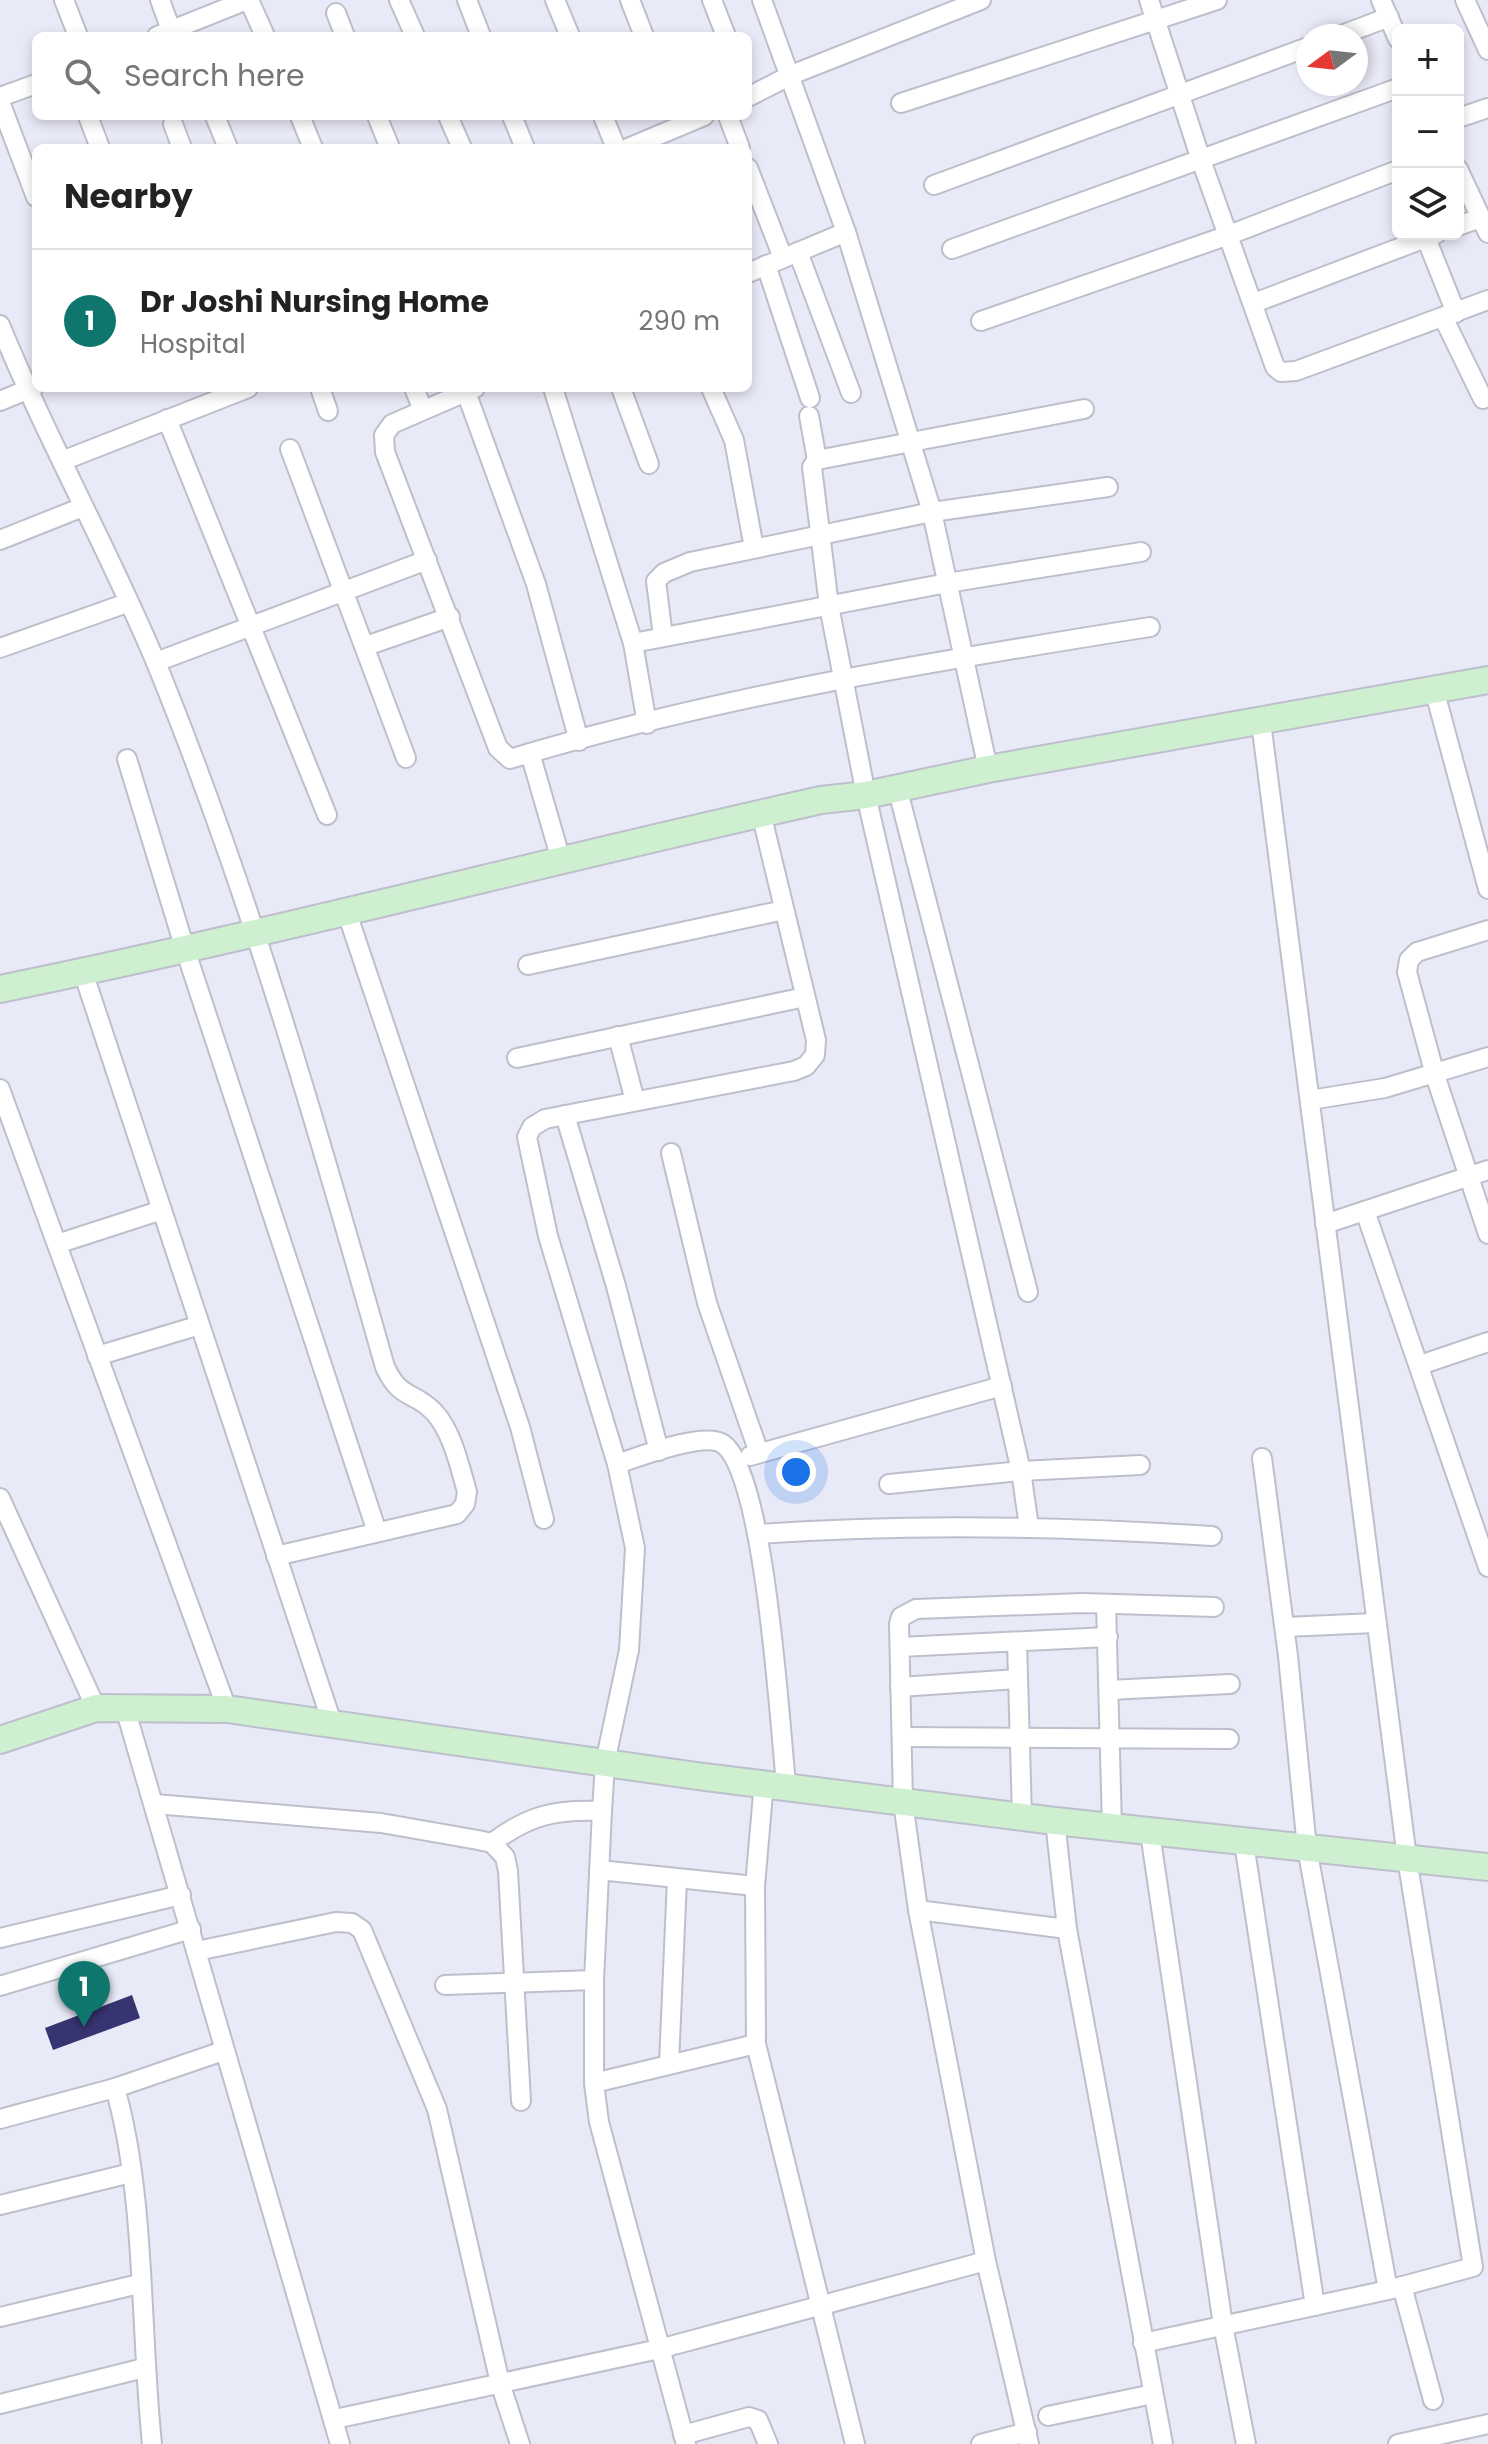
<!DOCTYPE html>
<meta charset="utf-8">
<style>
:root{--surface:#fff;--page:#f6f6f6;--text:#222;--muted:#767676;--line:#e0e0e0;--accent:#0f766e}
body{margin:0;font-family:Poppins,sans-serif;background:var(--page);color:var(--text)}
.controls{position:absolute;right:24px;top:24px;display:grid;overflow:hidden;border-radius:12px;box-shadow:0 4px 12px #0003}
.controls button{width:72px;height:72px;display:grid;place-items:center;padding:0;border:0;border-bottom:2px solid var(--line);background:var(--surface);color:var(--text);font:40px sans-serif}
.compass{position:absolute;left:1296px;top:24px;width:72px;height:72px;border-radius:50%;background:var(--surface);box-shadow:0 4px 12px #0003;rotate:255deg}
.you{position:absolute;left:796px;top:1472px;width:28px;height:28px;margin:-20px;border:6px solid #fff;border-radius:50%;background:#1a73e8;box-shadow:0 0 0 12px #1a73e833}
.badge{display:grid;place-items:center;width:52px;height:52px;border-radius:50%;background:var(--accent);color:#fff;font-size:26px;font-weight:700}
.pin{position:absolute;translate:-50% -66px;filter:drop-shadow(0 2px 4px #0008)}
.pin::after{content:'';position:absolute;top:42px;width:28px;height:24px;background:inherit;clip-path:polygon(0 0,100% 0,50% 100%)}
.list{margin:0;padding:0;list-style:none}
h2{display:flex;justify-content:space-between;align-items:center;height:104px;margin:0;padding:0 32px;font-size:34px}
h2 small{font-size:26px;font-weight:400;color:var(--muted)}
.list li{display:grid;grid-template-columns:52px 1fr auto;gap:24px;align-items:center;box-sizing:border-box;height:144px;padding:0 32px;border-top:2px solid var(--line)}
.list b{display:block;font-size:30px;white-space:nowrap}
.list p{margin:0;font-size:26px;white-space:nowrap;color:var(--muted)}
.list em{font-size:26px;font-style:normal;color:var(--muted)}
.icon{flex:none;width:44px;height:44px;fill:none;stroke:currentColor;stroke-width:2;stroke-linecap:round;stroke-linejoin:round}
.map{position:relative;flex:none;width:1488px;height:2444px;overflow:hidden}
.search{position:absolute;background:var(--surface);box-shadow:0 4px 12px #0003;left:32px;top:32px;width:720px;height:88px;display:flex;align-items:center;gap:20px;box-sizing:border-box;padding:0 28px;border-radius:12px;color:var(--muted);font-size:30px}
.panel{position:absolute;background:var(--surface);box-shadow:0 4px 12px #0003;left:32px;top:144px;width:720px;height:248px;border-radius:12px}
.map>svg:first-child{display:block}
.building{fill:#373472}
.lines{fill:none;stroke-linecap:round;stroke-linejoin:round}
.minor-casing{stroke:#bebfcc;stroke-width:22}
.secondary-casing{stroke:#bebfcc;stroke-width:30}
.minor{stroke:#fff;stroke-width:18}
.secondary{stroke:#cfefd1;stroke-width:26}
</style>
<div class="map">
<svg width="1488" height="2444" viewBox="0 0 1488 2444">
<rect width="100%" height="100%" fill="#e9eaf7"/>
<path class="building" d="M 132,1995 L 140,2018 L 53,2050 L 45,2028 Z"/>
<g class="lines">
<g class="minor-casing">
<g id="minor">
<path d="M 64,0 L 78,36"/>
<path d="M 160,0 L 171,30"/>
<path d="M 249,0 L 265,36"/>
<path d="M 399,0 L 415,36"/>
<path d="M 467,0 L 481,36"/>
<path d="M 555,0 L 570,36"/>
<path d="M 630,0 L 644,36"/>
<path d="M 712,0 L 726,36"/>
<path d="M 762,0 L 846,232 L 932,512 L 988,769"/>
<path d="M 1149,0 L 1201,160 L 1275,367 L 1281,372 L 1296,371 L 1488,300"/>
<path d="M 1381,0 L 1398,39"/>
<path d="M 1465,0 L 1488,50"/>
<path d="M 336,13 L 345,36"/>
<path d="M 157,36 L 247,0"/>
<path d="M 1339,36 L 1389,17"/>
<path d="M 0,97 L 36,84"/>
<path d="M 748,97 L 791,75 L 981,0"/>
<path d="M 0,102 L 36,197"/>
<path d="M 901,103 L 1217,0"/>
<path d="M 88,116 L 100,148"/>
<path d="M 215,116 L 228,148"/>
<path d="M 300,116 L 313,148"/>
<path d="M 377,116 L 390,148"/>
<path d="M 448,116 L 462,148"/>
<path d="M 512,116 L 525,148"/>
<path d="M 603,116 L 616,148"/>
<path d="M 728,116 L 740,148"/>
<path d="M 1458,118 L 1488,108"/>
<path d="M 173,124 L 182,148"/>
<path d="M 628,148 L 704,116"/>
<path d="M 748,168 L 783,258"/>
<path d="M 1458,169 L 1488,233"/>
<path d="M 934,185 L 1308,47"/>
<path d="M 1458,226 L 1480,218"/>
<path d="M 1426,238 L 1456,313"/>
<path d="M 952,249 L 1398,88"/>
<path d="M 798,252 L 851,393"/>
<path d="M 766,265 L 810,398"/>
<path d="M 748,273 L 846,232"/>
<path d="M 1254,303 L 1436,234"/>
<path d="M 1443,317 L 1483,399"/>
<path d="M 981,321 L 1229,235 L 1398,170"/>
<path d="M 0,325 C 47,440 109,550 157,665 C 250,893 318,1130 385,1367 C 401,1401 413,1390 434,1412 C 452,1431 460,1467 467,1492 L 465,1504 L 457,1514 L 276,1556"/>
<path d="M 320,388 L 328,411"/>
<path d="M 414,388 L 422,408"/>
<path d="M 475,388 L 392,424 L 384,435 L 385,452 L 498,748 L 510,759 C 718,696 936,661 1150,627"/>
<path d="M 553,388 L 633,643 L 647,724"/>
<path d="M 621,388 L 649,464"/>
<path d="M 711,388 L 734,440 L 754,548"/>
<path d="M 466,392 L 536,584 L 579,741"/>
<path d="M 0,401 L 34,387"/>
<path d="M 809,416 L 817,460"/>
<path d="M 167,419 L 327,815"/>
<path d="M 290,449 L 406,758"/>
<path d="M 62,461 L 248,388"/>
<path d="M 0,540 L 83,507"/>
<path d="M 663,637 L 656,581 L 664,573 L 690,562 L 932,512 L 1108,487"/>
<path d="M 633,643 L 947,583 L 1141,552"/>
<path d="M 366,646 L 450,617"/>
<path d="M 0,648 L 127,603"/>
<path d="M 156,662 L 427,560"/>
<path d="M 1434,689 L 1488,889"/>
<path d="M 530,753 L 561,860"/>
<path d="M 127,759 L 185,949 L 377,1532"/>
<path d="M 897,787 L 1028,1292"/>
<path d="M 347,913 L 520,1427 L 544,1519"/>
<path d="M 1488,930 L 1417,952 L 1409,960 L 1407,972 L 1435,1075 L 1488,1234"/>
<path d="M 528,965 L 784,910"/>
<path d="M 83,972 L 333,1726"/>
<path d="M 618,1036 L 635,1101"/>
<path d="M 517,1058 L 805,997"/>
<path d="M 0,1089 L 227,1709"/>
<path d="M 1310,1100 L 1385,1088 L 1488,1057"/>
<path d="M 565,1115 L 616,1286 L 659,1451"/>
<path d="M 671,1153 L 707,1303 L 759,1453"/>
<path d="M 1365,1211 L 1488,1567"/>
<path d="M 1325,1224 L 1488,1170"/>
<path d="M 57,1244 L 162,1210"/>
<path d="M 97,1356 L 200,1325"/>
<path d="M 1420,1365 L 1488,1342"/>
<path d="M 750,1456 L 1002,1386"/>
<path d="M 1262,1458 L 1288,1656 L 1307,1848 L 1388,2290"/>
<path d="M 617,1464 C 639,1457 704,1431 723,1444 C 765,1473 780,1726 786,1784"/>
<path d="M 889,1484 L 1021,1471 L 1140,1465"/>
<path d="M 0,1498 L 96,1708"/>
<path d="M 1029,1527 L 1021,1471 L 866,795 L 829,606 L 812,467 L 817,460 L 1084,409"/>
<path d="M 759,1534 C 910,1523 1061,1526 1212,1536"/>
<path d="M 1106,1604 L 1112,1828"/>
<path d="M 1285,1627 L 1375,1623"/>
<path d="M 1017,1642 L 1022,1816"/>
<path d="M 900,1647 L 1108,1637"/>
<path d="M 900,1687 L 1018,1679"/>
<path d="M 1109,1690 L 1230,1684"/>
<path d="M 125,1708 L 340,2444"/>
<path d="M 902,1737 L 1229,1739"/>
<path d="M 764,1782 L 755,1886 L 756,2044 L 855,2444"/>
<path d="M 155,1804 L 381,1823 L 478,1840 L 492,1843 L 505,1857 L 508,1871 L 521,2101"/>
<path d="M 1055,1821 L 1067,1929 L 1163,2444"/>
<path d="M 1150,1833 L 1223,2325 L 1246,2444"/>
<path d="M 492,1843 C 529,1815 556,1809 602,1811"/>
<path d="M 1244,1843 L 1315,2306"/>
<path d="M 599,1870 L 755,1886"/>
<path d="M 918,1910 L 1067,1929"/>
<path d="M 0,1938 L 181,1895"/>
<path d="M 197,1951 L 336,1922 L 352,1923 L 362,1930 L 437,2109 L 500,2383 L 520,2444"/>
<path d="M 445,1985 L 594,1980"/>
<path d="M 0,1986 L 191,1929"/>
<path d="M 669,2064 L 677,1879"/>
<path d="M 594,2083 L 756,2044"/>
<path d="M 115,2088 C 146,2195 140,2331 152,2444"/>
<path d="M 0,2119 L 115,2088 L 223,2051"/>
<path d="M 0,2205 L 131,2173"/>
<path d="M 1402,2286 L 1433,2400"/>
<path d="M 0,2317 L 139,2284"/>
<path d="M 1143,2343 L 1388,2290 L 1473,2267 L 1407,1858 L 1261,722"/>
<path d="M 0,2404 L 144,2368"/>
<path d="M 1048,2416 L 1153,2394"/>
<path d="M 335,2419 L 659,2349 L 986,2261"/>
<path d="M 683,2435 L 749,2417 L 758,2420 L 768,2444"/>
<path d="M 686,2444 L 599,2122 L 594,2083 L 594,1980 L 602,1811 L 605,1763 L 629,1650 L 635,1548 L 617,1464 L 548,1236 L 527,1137 L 532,1127 L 545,1119 L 794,1071 L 806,1066 L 815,1055 L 816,1040 L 761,813"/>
<path d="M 981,2444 L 1027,2432"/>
<path d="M 1029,2444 L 986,2261 L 918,1910 L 903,1802 L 899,1624 L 901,1617 L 916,1609 L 1083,1603 L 1214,1607"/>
<path d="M 1398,2444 L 1488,2424"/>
</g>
</g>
<g class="secondary-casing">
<g id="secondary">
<path d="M 0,989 C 275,933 547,861 821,800 L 866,795 L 988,769 L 1488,680"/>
<path d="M 0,1740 L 96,1708 L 227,1709 L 697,1776 L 1055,1821 L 1488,1867"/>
</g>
</g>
<use href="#minor" class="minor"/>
<use href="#secondary" class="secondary"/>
</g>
</svg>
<div class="controls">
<button>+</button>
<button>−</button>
<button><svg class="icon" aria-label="layers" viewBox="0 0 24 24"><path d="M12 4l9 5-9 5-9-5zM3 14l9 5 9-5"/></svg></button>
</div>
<svg class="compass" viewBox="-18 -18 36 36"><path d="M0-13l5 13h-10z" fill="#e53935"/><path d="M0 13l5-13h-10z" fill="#767676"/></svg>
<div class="you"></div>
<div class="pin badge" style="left:84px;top:2027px">1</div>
<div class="search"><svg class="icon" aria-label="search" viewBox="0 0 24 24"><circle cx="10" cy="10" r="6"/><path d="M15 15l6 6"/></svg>Search here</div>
<section class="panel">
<h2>Nearby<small></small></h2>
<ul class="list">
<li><span class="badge">1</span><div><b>Dr Joshi Nursing Home</b><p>Hospital</p></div><em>290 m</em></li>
</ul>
</section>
</div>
